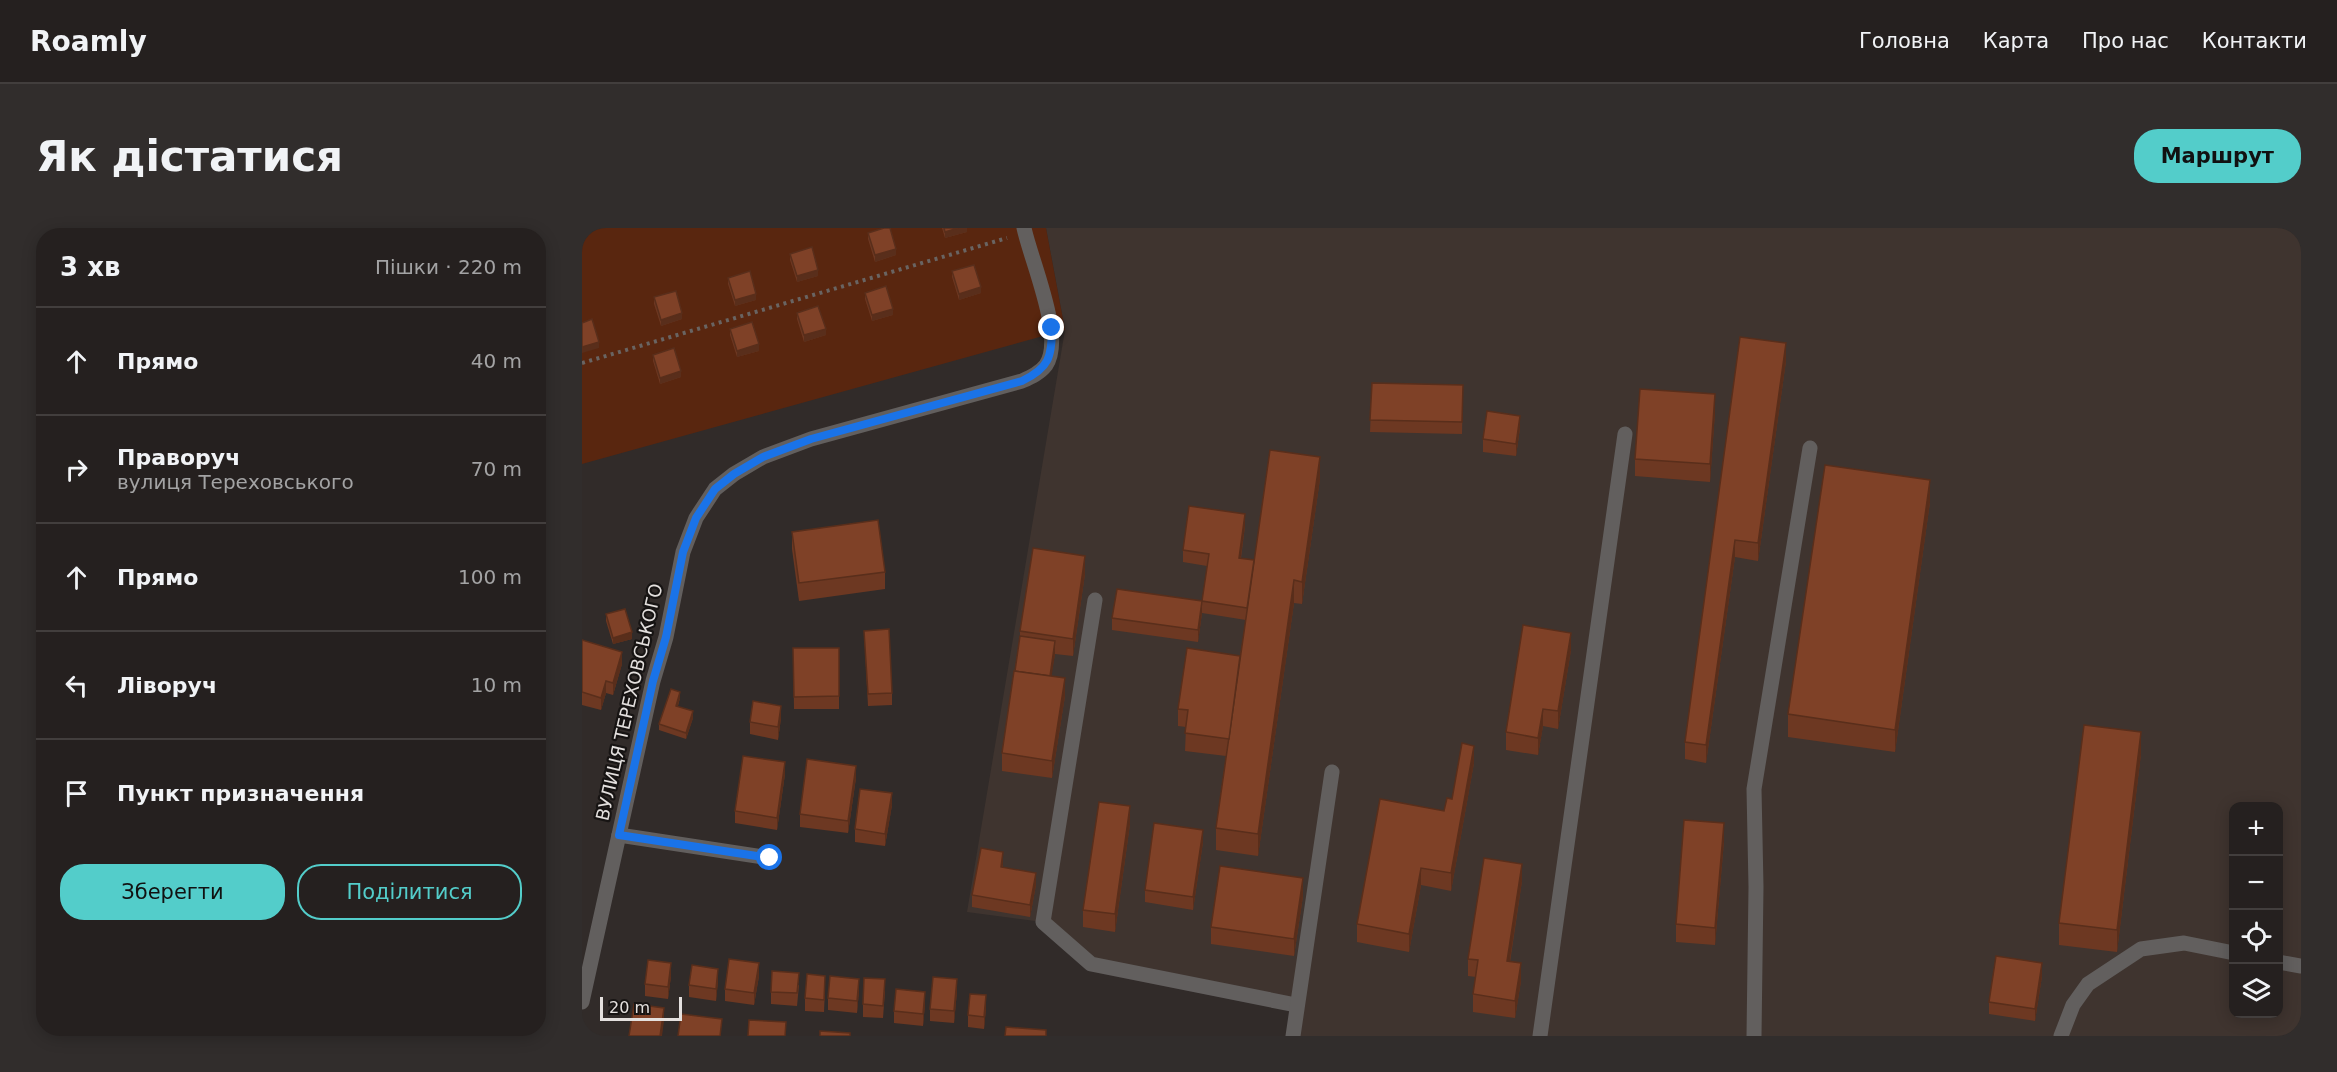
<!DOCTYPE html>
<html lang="uk">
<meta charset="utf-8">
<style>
:root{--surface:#25201f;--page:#312d2c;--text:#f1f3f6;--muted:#a3a3a4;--line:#423e3d;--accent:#53cdca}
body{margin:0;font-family:"DejaVu Sans",sans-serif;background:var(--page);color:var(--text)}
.controls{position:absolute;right:18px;bottom:18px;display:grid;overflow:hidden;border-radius:12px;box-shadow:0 3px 15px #0003}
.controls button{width:54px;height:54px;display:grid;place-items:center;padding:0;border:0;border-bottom:2px solid var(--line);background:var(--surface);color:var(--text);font:30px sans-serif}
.scale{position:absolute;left:18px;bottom:15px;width:82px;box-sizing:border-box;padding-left:6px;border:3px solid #e4e0de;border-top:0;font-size:16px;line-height:21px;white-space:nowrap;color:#e4e0de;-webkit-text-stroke:4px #171413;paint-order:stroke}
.stop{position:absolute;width:18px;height:18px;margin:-14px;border:4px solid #1a73e8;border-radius:50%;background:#fff}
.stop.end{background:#1a73e8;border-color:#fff;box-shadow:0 2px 6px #0008}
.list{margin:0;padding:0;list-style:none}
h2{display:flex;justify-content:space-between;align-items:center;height:78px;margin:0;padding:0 24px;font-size:26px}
h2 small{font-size:20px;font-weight:400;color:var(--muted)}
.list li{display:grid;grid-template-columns:39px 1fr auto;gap:18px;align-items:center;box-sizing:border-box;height:108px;padding:0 24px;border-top:2px solid var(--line)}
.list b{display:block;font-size:22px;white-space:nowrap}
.list p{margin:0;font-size:20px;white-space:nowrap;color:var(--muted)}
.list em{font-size:20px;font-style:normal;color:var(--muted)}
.actions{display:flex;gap:12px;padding:18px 24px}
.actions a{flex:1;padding:14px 0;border:2px solid var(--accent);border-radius:24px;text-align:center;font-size:21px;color:var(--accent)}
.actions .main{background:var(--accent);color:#111}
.icon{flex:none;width:33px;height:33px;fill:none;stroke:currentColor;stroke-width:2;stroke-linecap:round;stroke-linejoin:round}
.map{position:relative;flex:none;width:1719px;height:808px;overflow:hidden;border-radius:24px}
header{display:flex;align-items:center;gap:36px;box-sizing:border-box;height:84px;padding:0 30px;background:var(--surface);border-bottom:2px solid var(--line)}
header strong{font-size:28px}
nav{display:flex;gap:33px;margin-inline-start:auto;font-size:21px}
.intro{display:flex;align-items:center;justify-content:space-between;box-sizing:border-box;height:144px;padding:0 36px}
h1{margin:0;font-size:42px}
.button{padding:15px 27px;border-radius:24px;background:var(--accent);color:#111;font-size:21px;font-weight:700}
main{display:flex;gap:36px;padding:0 36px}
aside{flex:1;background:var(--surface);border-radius:24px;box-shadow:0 3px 15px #0003}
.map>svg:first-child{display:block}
.built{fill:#3f342f;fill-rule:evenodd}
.green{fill:#59260f}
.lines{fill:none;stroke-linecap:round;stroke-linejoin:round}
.path{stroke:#696462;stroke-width:4;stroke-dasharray:3 4.5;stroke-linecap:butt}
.minor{stroke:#625f5e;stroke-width:15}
.wall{fill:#6d3822}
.shaded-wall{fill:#592e1b}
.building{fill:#7f4127;stroke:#592e1b;stroke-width:1.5}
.route{stroke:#1a73e8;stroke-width:8}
.labels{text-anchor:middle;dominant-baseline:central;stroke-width:4.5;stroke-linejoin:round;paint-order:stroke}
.street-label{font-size:18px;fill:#e4e0de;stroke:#171413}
</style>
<header>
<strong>Roamly</strong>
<nav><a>Головна</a><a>Карта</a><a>Про нас</a><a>Контакти</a></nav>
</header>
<div class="intro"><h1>Як дістатися</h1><a class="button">Маршрут</a></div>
<main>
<aside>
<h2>3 хв<small>Пішки · 220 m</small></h2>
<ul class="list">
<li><svg class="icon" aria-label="ahead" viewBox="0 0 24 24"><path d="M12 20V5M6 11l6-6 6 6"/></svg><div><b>Прямо</b></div><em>40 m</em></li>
<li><svg class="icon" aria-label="right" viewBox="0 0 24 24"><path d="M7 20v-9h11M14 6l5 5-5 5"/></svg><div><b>Праворуч</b><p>вулиця Тереховського</p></div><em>70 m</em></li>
<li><svg class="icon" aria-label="ahead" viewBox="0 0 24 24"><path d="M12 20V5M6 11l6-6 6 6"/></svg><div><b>Прямо</b></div><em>100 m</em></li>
<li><svg class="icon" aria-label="left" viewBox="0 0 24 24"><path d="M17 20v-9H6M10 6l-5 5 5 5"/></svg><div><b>Ліворуч</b></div><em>10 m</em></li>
<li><svg class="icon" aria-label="arrive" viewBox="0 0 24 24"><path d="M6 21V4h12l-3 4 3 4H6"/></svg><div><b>Пункт призначення</b></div></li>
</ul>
<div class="actions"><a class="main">Зберегти</a><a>Поділитися</a></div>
</aside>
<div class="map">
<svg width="1719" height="808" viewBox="0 0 1719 808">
<rect width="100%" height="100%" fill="#312b29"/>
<path class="built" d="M 464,0 L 1719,0 L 1719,808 L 711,808 L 714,778 L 509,736 L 461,694 L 385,684 L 483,102 ZM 1652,578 L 1696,578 L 1696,786 L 1652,786 Z"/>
<path class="green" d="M 0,0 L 464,0 L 483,102 L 0,236 Z"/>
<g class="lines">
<path class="path" d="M 0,135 L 425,10"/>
<g class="minor">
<path d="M 513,372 L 461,694 L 509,736 L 714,777"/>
<path d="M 37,607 L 188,630"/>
<path d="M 1696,734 L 1719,738"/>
<path d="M 0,774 L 71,453 L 84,409 L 101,324 L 114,290 L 133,261 L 152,246 L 181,229 L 229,211 L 440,153 C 449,149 458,145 464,137 C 483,109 449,33 442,0"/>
<path d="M 711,808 L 750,544"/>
<path d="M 958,808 L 1043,206"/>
<path d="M 1172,808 L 1174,659 L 1172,561 L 1228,220"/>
<path d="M 1479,808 L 1491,777 L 1506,756 L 1559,721 L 1602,715 L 1652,725"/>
</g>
</g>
<g class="wall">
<path d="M 360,0 L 385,0 L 385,4 L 363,10 Z"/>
<path d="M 286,5 L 314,27 L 293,34 L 286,11 Z"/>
<path d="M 208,26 L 236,48 L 215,54 L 208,32 Z"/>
<path d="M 370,43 L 399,65 L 377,72 L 370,49 Z"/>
<path d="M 146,50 L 174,72 L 153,78 L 146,56 Z"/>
<path d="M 283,65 L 311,87 L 290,93 L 283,71 Z"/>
<path d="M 72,69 L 100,91 L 79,98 L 72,76 Z"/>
<path d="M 215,85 L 244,107 L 222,114 L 215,91 Z"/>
<path d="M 148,101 L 177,123 L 155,129 L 148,107 Z"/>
<path d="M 1158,109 L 1204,133 L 1176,333 L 1153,329 L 1124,535 L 1103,531 L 1103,514 Z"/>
<path d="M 71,127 L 99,149 L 78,156 L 71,133 Z"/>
<path d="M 790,155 L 881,157 L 880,206 L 788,204 Z"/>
<path d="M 1133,184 L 1128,254 L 1053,248 L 1053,231 Z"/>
<path d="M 938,200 L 934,228 L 901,224 L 901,211 Z"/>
<path d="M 738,251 L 720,376 L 712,375 L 676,628 L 634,622 L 634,600 L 644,528 L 603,523 L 604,499 L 596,498 L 596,481 L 658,428 L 664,392 L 620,385 L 616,414 L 530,402 L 530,390 L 620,373 L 625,338 L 601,334 L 601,322 L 663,298 L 659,330 L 672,332 Z"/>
<path d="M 1348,274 L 1313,524 L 1206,509 L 1206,486 Z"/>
<path d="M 210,304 L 303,344 L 303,361 L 217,373 L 210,321 Z"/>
<path d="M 503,346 L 491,428 L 473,426 L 469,448 L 483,468 L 470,550 L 420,543 L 420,525 L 438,408 L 438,403 Z"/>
<path d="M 24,386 L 50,411 L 31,416 L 24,393 Z"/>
<path d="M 282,403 L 310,465 L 310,477 L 286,478 Z"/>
<path d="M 0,412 L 40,436 L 31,467 L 24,465 L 19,482 L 0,477 Z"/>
<path d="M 211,420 L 257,420 L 257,481 L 212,481 Z"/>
<path d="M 989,422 L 976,501 L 961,498 L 956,527 L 924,522 L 924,504 Z"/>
<path d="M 98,470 L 96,478 L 111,490 L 104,511 L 77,502 L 77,496 Z"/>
<path d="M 199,490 L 196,512 L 168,506 L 168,494 Z"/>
<path d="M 1559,526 L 1535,724 L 1477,717 L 1477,695 Z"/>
<path d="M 892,535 L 869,663 L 839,657 L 827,724 L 775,714 L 775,696 L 862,583 Z"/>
<path d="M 203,546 L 195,602 L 153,595 L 153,583 Z"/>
<path d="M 274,550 L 266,605 L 218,599 L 218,586 Z"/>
<path d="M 310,577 L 303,618 L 273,614 L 273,601 Z"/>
<path d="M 548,596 L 533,704 L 501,699 L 501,682 Z"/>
<path d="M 1142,613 L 1133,717 L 1094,714 L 1094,696 Z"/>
<path d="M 621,614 L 611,682 L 563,674 L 563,662 Z"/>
<path d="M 421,636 L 421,639 L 454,657 L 448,689 L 390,679 L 390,667 Z"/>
<path d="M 940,653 L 928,734 L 939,753 L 933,790 L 891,784 L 891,766 L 894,749 L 886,748 L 886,731 Z"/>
<path d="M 721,668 L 712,728 L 629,716 L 629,699 Z"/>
<path d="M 89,748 L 86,771 L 63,768 L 63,756 Z"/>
<path d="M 177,748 L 172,777 L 143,773 L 143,761 Z"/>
<path d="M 1460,748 L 1453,793 L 1407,786 L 1407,774 Z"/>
<path d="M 136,753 L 134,773 L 107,769 L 107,757 Z"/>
<path d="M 217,757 L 215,778 L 189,776 L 189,764 Z"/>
<path d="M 243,760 L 242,784 L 223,783 L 223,770 Z"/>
<path d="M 277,763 L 275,785 L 246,782 L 246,770 Z"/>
<path d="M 303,763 L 301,790 L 281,789 L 281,776 Z"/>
<path d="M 375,763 L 372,795 L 348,793 L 348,781 Z"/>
<path d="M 343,776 L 341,798 L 312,795 L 312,783 Z"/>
<path d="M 404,780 L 402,801 L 386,799 L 386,787 Z"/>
</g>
<g class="shaded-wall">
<path d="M 376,0 L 385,0 L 385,4 L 363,10 L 363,4 Z"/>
<path d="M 314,21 L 314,27 L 293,34 L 293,27 Z"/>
<path d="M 236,42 L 236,48 L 215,54 L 215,48 Z"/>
<path d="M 399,59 L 399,65 L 377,72 L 377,66 Z"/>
<path d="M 174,66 L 174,72 L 153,78 L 153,72 Z"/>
<path d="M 311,81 L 311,87 L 290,93 L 290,87 Z"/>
<path d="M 100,85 L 100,91 L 79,98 L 79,92 Z"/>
<path d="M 244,101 L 244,107 L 222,114 L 222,107 Z"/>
<path d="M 17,114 L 17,120 L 0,125 L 0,119 Z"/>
<path d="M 1204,115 L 1204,133 L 1176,333 L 1176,315 Z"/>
<path d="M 177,116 L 177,123 L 155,129 L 155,123 Z"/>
<path d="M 99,143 L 99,149 L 78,156 L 78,150 Z"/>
<path d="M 1133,166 L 1133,184 L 1128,254 L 1128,236 Z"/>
<path d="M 938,188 L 938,200 L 934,228 L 934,216 Z"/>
<path d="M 738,229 L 738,251 L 720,376 L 720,354 Z"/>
<path d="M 1348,252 L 1348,274 L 1313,524 L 1313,502 Z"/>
<path d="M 663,286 L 663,298 L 657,342 L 657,330 Z"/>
<path d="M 1153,312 L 1153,329 L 1124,535 L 1124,517 Z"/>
<path d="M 503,328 L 503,346 L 491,428 L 491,411 Z"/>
<path d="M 712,352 L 712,375 L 676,628 L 676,606 Z"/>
<path d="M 620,373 L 620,385 L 616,414 L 616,402 Z"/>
<path d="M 50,404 L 50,411 L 31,416 L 31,410 Z"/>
<path d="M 989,405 L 989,422 L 976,501 L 976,483 Z"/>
<path d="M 473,413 L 473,426 L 467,465 L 467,453 Z"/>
<path d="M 40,424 L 40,436 L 31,467 L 31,455 Z"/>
<path d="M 483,450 L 483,468 L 470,550 L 470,533 Z"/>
<path d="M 24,453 L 24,465 L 19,482 L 19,470 Z"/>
<path d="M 98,464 L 98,470 L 94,484 L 94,478 Z"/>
<path d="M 199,478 L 199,490 L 196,512 L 196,499 Z"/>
<path d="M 961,481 L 961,498 L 956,527 L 956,510 Z"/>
<path d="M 111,483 L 111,490 L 104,511 L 104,505 Z"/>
<path d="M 1559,504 L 1559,526 L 1535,724 L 1535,702 Z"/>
<path d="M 892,518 L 892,535 L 869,663 L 869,645 Z"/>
<path d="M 203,534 L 203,546 L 195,602 L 195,590 Z"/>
<path d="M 274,538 L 274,550 L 266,605 L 266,593 Z"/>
<path d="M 310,565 L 310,577 L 303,618 L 303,606 Z"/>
<path d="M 548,578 L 548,596 L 533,704 L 533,686 Z"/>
<path d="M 1142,595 L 1142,613 L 1133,717 L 1133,700 Z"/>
<path d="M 621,602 L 621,614 L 611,682 L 611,669 Z"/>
<path d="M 421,624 L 421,636 L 419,651 L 419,639 Z"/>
<path d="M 940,636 L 940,653 L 925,751 L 925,733 Z"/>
<path d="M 839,640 L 839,657 L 827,724 L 827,706 Z"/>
<path d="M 454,645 L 454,657 L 448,689 L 448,677 Z"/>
<path d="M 721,650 L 721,668 L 712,728 L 712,711 Z"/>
<path d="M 89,735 L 89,748 L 86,771 L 86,759 Z"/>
<path d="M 177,735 L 177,748 L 172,777 L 172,765 Z"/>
<path d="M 939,735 L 939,753 L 933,790 L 933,773 Z"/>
<path d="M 1460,735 L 1460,748 L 1453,793 L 1453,781 Z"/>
<path d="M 136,741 L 136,753 L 134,773 L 134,761 Z"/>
<path d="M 277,751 L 277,763 L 275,785 L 275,773 Z"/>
<path d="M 375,751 L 375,763 L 372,795 L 372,783 Z"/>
<path d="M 343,764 L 343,776 L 341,798 L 341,786 Z"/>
<path d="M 404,767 L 404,780 L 402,801 L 402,789 Z"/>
<path d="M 82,780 L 82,793 L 80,808 L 78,808 Z"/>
</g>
<g class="building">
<path d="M 302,0 L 308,0 L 314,21 L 293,27 L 286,5 Z"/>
<path d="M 362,0 L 376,0 L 363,4 Z"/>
<path d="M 230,19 L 236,42 L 215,48 L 208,26 Z"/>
<path d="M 392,37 L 399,59 L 377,66 L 370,43 Z"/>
<path d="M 168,43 L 174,66 L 153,72 L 146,50 Z"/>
<path d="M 304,58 L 311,81 L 290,87 L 283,65 Z"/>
<path d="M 94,63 L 100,85 L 79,92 L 72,69 Z"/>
<path d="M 236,78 L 244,101 L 222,107 L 215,85 Z"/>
<path d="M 10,91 L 17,114 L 0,119 L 0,95 Z"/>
<path d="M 170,94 L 177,116 L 155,123 L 148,101 Z"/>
<path d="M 1158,109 L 1204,115 L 1176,315 L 1153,312 L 1124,517 L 1103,514 Z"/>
<path d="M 92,120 L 99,143 L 78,150 L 71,127 Z"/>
<path d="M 790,155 L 881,157 L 880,194 L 788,192 Z"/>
<path d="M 1058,161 L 1133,166 L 1128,236 L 1053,231 Z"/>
<path d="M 905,183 L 938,188 L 934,216 L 901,211 Z"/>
<path d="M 688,222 L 738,229 L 720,354 L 712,352 L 676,606 L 634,600 Z"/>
<path d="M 1243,237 L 1348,252 L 1313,502 L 1206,486 Z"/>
<path d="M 607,278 L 663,286 L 657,330 L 672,332 L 665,380 L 620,373 L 627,326 L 601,322 Z"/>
<path d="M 296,292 L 303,344 L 217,355 L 210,304 Z"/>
<path d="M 451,320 L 503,328 L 491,411 L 438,403 Z"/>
<path d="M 535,361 L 620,373 L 616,402 L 530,390 Z"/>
<path d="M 43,381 L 50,404 L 31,410 L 24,386 Z"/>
<path d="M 941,397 L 989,405 L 976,483 L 961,481 L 956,510 L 924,504 Z"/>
<path d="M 307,401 L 310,465 L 286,466 L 282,403 Z"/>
<path d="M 438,408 L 473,413 L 468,448 L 433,443 Z"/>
<path d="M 0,412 L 40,424 L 31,455 L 24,453 L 19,470 L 0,464 Z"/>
<path d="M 211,420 L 257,420 L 257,468 L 212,469 Z"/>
<path d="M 605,420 L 658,428 L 647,511 L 603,505 L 606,482 L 596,481 Z"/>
<path d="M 432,443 L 483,450 L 470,533 L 420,525 Z"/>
<path d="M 89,461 L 98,464 L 94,478 L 111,483 L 104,505 L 77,496 Z"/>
<path d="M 171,473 L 199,478 L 196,499 L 168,494 Z"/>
<path d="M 1502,497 L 1559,504 L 1535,702 L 1477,695 Z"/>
<path d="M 880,515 L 892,518 L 869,645 L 839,640 L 827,706 L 775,696 L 798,571 L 862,583 L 865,570 L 870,571 Z"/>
<path d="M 161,528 L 203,534 L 195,590 L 153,583 Z"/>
<path d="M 225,531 L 274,538 L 266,593 L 218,586 Z"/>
<path d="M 278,561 L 310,565 L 303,606 L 273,601 Z"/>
<path d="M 517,574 L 548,578 L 533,686 L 501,682 Z"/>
<path d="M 1102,592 L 1142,595 L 1133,700 L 1094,696 Z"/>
<path d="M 572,595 L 621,602 L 611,669 L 563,662 Z"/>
<path d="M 399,620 L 421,624 L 419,639 L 454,645 L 448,677 L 390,667 Z"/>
<path d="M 902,630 L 940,636 L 925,733 L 939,735 L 933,773 L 891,766 L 896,732 L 886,731 Z"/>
<path d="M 638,638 L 721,650 L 712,711 L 629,699 Z"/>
<path d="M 1414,728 L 1460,735 L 1453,781 L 1407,774 Z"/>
<path d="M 147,731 L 177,735 L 172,765 L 143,761 Z"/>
<path d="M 66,732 L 89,735 L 86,759 L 63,756 Z"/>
<path d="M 110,737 L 136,741 L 134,761 L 107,757 Z"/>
<path d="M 190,743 L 217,745 L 215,765 L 189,764 Z"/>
<path d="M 225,746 L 243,748 L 242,772 L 223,770 Z"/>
<path d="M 248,748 L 277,751 L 275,773 L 246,770 Z"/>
<path d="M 351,749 L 375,751 L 372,783 L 348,781 Z"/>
<path d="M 282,750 L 303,751 L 301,778 L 281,776 Z"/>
<path d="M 314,761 L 343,764 L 341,786 L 312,783 Z"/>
<path d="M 388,766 L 404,767 L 402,789 L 386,787 Z"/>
<path d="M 52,776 L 82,780 L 78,808 L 47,808 Z"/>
<path d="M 99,786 L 140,791 L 138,808 L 96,808 Z"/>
<path d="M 167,792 L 204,794 L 203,808 L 166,808 Z"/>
<path d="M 424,799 L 464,802 L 464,808 L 423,808 Z"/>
<path d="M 238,803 L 268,805 L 268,808 L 238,808 Z"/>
</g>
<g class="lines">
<path class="route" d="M 188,630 L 37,607 L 71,453 L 84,409 L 101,324 L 114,290 L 133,261 L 152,246 L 181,229 L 229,211 L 440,153 C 467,140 470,129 470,100"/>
</g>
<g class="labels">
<g class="street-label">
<text transform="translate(47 474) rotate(-77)">ВУЛИЦЯ ТЕРЕХОВСЬКОГО</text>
</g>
</g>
</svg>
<div class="controls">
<button>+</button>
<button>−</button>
<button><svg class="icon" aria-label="locate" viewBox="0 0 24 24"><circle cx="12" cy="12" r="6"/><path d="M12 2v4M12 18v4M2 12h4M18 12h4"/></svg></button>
<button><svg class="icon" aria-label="layers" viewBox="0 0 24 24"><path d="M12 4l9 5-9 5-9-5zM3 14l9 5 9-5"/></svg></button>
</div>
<div class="scale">20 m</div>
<div class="stop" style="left:188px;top:630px"></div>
<div class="stop end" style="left:470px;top:100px"></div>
</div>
</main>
